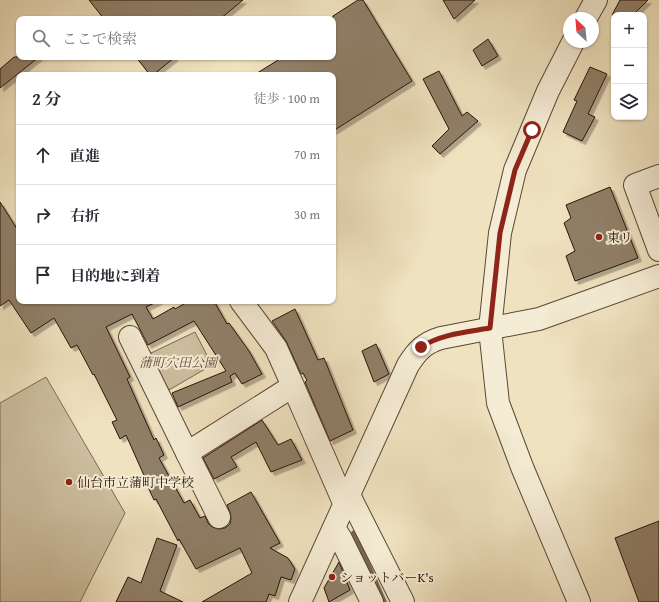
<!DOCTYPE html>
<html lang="ja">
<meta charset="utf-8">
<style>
:root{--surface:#fff;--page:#f2f2f3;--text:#2b2b33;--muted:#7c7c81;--line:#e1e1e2}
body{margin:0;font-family:"Gentium Book Plus","Noto Serif JP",serif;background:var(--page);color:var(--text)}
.controls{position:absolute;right:12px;top:12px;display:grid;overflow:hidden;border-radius:8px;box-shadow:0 1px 3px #0004}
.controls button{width:36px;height:36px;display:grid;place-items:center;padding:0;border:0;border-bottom:1px solid var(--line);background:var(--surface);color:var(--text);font:20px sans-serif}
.compass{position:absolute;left:563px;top:12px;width:36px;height:36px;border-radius:50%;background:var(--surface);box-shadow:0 1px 3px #0004;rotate:334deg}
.stop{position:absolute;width:12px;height:12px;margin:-9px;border:3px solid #8f2418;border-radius:50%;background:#fff}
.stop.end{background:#8f2418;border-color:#fff;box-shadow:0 1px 4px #0008}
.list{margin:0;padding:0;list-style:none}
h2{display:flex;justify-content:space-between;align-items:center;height:52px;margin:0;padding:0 16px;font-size:17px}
h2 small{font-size:13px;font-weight:400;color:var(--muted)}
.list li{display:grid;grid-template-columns:26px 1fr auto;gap:12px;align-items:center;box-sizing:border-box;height:60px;padding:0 16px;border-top:1px solid var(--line)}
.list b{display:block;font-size:15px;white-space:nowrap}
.list em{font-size:13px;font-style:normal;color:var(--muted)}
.icon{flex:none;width:22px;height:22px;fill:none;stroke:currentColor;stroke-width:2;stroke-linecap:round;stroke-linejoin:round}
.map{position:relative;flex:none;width:659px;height:602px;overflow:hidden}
.search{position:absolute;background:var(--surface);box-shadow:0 1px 3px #0004;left:16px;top:16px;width:320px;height:44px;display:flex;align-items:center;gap:10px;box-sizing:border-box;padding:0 14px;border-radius:8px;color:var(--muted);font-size:15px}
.panel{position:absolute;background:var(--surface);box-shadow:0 1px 3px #0004;left:16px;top:72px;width:320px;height:232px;border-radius:8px}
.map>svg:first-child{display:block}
.green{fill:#cdbfa0;stroke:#7b6954}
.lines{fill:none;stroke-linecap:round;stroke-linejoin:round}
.stream{stroke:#786551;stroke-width:5.5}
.building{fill:#907f67;stroke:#291308;filter:url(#shadow)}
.minor-casing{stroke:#5a4736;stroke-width:24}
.minor{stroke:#f5ecd5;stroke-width:22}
.route{stroke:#8f2418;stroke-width:5}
.poi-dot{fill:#8f2418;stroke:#f5ecd5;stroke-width:1.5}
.labels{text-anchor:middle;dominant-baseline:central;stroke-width:4;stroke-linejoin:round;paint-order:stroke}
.poi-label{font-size:13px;fill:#291308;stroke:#f5ecd5;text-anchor:start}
.park-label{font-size:13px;font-style:italic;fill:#624f3d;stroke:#f5ecd5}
</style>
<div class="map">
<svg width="659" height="602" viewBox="0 0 659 602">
<defs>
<filter id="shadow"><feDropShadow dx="3.5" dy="3.5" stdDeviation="0" flood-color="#0004"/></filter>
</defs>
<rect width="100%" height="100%" fill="#efe2bf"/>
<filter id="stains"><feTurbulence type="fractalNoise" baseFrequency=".005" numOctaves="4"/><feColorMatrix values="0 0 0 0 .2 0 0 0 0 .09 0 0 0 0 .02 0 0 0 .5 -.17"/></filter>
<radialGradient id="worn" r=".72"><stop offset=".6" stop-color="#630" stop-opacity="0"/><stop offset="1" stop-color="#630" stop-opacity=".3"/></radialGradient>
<g class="green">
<path d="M 195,332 L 212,365 L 169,390 L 149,354 Z"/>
<path d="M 46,377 L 125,513 L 80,602 L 0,602 L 0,403 Z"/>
</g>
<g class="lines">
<path class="stream" d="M 354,533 L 384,602"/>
</g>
<g class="building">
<path d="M 89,0 L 243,0 L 220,19 L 104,19 Z"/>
<path d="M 358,0 L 363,0 L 412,81 L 333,131 L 333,75 L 254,75 L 283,57 L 333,57 L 333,16 Z"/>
<path d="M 443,0 L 475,0 L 454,19 Z"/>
<path d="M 620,0 L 648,0 L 633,15 L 612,15 Z"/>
<path d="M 488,39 L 498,56 L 482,66 L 473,50 Z"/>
<path d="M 14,57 L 39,57 L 0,88 L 0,69 Z"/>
<path d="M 136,57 L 175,57 L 153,75 L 150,75 Z"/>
<path d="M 590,67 L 607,74 L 588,114 L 595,117 L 582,141 L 563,132 L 577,101 L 574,100 Z"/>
<path d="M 439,71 L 462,116 L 467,112 L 478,121 L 440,154 L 432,146 L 449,129 L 423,79 Z"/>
<path d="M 610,187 L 638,258 L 575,281 L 566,256 L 575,251 L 564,223 L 571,218 L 566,205 Z"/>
<path d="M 0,202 L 19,232 L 19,301 L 159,301 L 146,307 L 153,319 L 174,307 L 175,309 L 189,301 L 214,301 L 227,324 L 229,323 L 249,351 L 262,374 L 242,384 L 235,373 L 230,376 L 232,382 L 178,407 L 172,393 L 226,371 L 194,321 L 148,345 L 132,314 L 106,327 L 130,377 L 127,379 L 154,440 L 156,438 L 164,455 L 159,458 L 184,503 L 190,500 L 200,518 L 205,516 L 208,523 L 212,527 L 219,529 L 225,528 L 230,524 L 231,518 L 230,512 L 227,505 L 251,492 L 280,543 L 270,548 L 288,558 L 295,569 L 291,580 L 281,577 L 275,596 L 269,594 L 266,602 L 202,602 L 252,573 L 240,548 L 196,569 L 179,539 L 178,541 L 156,499 L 154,500 L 145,481 L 146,480 L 126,435 L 120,439 L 112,422 L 117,420 L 94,374 L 93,375 L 77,345 L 71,348 L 54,318 L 31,333 L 9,300 L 0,306 Z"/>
<path d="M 295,309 L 318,360 L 324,358 L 353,430 L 330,441 L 305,382 L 307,380 L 303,373 L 301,374 L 286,341 L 272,321 Z"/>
<path d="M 376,344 L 389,374 L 374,382 L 362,351 Z"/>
<path d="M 262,420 L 278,445 L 291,439 L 302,460 L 271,472 L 256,442 L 231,457 L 237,467 L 214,479 L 203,458 Z"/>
<path d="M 659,521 L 659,602 L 639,602 L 615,538 Z"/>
<path d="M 157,538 L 177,545 L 160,591 L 183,602 L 116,602 L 128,577 L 141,583 Z"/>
<path d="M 339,562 L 350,590 L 329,602 L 324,588 Z"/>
</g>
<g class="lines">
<g class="minor-casing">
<g id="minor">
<path d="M 586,18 L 596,0"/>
<path d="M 573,42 L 548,91 L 515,170 L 500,233 L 490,329 L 498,403 L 522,467 L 579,602"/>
<path d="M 659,176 L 635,185 L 659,250"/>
<path d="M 241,301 L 276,348 L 293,386"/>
<path d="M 130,337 L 187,453 L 293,386 L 345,505"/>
<path d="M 187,453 L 219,517"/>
<path d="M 349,495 L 403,602"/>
<path d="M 334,528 L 341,539 L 372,602"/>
<path d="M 300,602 L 408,365 C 417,351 424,343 441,338 L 539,319 L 659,276"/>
</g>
</g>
<use href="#minor" class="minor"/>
</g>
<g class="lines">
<path class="route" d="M 421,347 C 441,334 467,332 490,328 L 500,233 L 515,170 L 532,130"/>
</g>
<g class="poi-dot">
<circle cx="599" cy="237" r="4"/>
<circle cx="69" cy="482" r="4"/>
<circle cx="332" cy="577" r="4"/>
</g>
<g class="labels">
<g class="poi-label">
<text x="607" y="237">東リ</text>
<text x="77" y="482">仙台市立蒲町中学校</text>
<text x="340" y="577">ショットバーK's</text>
</g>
<g class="park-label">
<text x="178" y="362">蒲町穴田公園</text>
</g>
</g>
<rect width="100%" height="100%" filter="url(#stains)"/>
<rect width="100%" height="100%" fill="url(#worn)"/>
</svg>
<div class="controls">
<button>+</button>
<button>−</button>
<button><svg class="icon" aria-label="layers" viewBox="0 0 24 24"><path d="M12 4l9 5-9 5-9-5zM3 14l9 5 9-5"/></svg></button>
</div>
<svg class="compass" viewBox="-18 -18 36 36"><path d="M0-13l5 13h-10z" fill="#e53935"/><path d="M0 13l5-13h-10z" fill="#7c7c81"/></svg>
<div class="stop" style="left:532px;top:130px"></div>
<div class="stop end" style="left:421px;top:347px"></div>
<div class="search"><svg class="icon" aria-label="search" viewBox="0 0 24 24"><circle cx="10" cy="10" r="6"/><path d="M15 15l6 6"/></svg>ここで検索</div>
<section class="panel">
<h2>2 分<small>徒歩 · 100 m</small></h2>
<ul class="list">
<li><svg class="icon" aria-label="ahead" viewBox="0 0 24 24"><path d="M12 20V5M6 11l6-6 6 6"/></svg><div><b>直進</b></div><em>70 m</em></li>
<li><svg class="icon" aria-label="right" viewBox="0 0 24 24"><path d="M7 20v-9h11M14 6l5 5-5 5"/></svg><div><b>右折</b></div><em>30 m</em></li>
<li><svg class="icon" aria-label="arrive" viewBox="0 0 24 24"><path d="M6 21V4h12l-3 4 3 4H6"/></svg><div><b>目的地に到着</b></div></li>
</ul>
</section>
</div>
